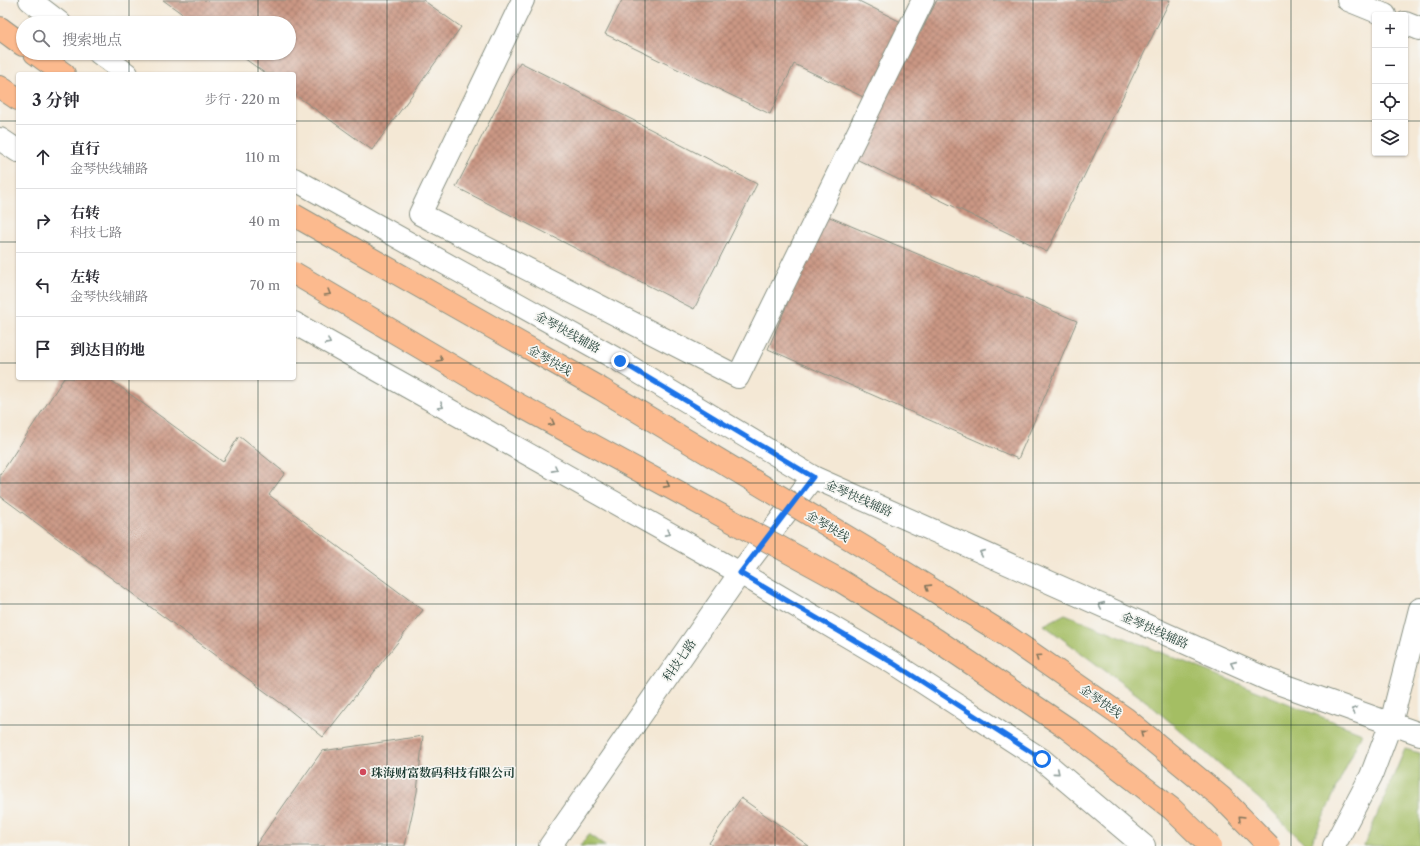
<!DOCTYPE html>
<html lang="zh">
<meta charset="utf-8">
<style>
:root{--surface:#fff;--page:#f7f7f7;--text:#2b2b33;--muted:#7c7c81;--line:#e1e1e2}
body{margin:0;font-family:"Libre Caslon Text","Noto Serif SC",serif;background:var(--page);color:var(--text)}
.controls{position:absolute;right:12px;top:12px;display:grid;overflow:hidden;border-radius:4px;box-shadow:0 1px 3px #0004}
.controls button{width:36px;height:36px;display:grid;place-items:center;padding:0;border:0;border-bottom:1px solid var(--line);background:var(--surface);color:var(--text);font:20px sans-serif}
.stop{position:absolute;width:12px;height:12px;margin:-9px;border:3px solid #1a73e8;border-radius:50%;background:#fff}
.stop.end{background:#1a73e8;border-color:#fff;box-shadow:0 1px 4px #0008}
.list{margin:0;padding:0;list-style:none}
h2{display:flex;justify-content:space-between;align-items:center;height:52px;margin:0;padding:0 16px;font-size:17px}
h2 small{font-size:13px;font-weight:400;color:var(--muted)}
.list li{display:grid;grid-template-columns:26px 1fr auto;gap:12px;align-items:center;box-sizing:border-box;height:64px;padding:0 16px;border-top:1px solid var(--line)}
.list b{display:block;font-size:15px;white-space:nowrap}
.list p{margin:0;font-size:13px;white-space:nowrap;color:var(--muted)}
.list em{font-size:13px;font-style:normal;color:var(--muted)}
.icon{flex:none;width:22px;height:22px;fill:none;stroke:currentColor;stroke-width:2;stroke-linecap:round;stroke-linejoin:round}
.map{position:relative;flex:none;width:1420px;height:846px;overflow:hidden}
.search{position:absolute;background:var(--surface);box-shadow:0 1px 3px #0004;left:16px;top:16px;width:280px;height:44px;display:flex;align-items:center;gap:10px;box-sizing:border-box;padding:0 14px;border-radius:22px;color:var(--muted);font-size:15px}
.panel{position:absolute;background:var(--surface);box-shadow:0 1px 3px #0004;left:16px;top:72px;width:280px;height:308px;border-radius:4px}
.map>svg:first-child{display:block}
.grass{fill:#a4be64;stroke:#627e4c}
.building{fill:url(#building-cross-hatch)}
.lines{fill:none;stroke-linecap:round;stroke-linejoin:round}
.minor-casing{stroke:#8a9284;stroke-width:24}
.highway-casing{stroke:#8a9284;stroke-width:24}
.minor{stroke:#fff;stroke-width:22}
.highway{stroke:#fcba8e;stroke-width:22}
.highway-bridge-casing{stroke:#8a9284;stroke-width:24;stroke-linecap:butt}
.highway-bridge{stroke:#fcba8e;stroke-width:22}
.oneway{stroke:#82755c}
.oneway2{stroke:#8f9e9a}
.route{stroke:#1a73e8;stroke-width:5}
.grid{fill:none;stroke:#1f3d34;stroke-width:1;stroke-opacity:0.55}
.poi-dot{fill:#d1495b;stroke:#f6f6f2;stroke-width:1.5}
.labels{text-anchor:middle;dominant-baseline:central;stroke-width:3.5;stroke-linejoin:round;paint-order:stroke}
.street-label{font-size:12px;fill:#1f3d34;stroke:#f6f6f2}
.poi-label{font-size:12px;font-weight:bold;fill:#1f3d34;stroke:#f6f6f2;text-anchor:start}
</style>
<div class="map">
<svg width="1420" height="846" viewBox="0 0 1420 846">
<defs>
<pattern id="building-cross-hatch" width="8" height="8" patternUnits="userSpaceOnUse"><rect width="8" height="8" fill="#cb9784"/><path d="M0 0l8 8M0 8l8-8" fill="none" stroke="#a47c6d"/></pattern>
</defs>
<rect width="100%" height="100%" fill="#f6f6f2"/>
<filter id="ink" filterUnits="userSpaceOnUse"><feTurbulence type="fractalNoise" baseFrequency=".025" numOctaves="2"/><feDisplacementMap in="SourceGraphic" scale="8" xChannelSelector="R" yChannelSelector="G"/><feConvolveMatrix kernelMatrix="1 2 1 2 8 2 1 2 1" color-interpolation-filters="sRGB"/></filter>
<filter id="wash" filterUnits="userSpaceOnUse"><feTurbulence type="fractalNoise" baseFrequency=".012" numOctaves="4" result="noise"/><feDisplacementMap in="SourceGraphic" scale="16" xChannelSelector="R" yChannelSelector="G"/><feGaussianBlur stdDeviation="0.9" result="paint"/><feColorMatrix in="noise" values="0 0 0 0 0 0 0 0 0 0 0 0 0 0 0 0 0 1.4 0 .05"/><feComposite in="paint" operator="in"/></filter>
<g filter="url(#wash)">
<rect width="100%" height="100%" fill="#f4e8d5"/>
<g class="grass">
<path d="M 1065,614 L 1362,733 L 1310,846 L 1307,846 L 1258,798 L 1147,702 L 1044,625 Z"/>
<path d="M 1405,749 L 1420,753 L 1420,846 L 1364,846 Z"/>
<path d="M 589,834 L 606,846 L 580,846 Z"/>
</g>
<g id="blocks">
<g class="building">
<path d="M 163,0 L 423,0 L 461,27 L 372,150 L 294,94 L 294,74 L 266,74 L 237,53 L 289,53 L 289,23 L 195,23 Z"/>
<path d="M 622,0 L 857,0 L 921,32 L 937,0 L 1170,0 L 1047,252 L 852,157 L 878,104 L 794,64 L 770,114 L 605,34 Z"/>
<path d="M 520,62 L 757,184 L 694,309 L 456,187 Z"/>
<path d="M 825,215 L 1077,321 L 1018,459 L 768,349 Z"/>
<path d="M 64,378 L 108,378 L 223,462 L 239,436 L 285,473 L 269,495 L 423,610 L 323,737 L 282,704 L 0,496 L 0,475 Z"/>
<path d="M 423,736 L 417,792 L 405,846 L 255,846 L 322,751 Z"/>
<path d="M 741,798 L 809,846 L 713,846 L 709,843 Z"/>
</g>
</g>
</g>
<g filter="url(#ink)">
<use href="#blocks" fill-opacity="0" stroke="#8a9284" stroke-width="1"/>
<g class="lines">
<g class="minor-casing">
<g id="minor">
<path d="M 30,0 L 60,23"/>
<path d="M 523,0 L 420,214 L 738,377 L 923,0"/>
<path d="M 1348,0 L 1385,15"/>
<path d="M 1405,23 L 1420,29"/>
<path d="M 99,53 L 127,74"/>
<path d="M 0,139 L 18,151"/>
<path d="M 294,179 L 620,361 L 813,477 L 1269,680 L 1420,734"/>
<path d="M 294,323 L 740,573 L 893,663 L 1041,759 L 1144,846"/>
<path d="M 550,846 L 740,573 L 813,477"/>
<path d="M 1334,846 L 1371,776 L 1391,723 L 1420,609"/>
</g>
</g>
<g class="highway-casing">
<g id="highway">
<path d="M 0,28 L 23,45"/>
<path d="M 35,53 L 64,74"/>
<path d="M 0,87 L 18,99"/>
</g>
</g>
<use href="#minor" class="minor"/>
<use href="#highway" class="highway"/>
<g class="highway-bridge-casing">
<g id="highway-bridge">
<path d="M 294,215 L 601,389 L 867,549 L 1004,634 L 1125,718 L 1221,797 L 1269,846"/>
<path d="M 294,273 L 508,399 L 836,578 L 935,639 L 1067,728 L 1172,809 L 1210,846"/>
</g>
</g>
<use href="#highway-bridge" class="highway-bridge"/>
</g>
<defs><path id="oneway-chevron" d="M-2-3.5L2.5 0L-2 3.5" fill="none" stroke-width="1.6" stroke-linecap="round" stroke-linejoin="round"/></defs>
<g class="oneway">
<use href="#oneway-chevron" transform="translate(328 293) rotate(31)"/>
<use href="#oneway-chevron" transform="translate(440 359) rotate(31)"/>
<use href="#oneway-chevron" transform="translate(552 423) rotate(28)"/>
<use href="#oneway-chevron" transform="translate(667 485) rotate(28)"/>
<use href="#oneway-chevron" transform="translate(928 587) rotate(-148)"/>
<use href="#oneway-chevron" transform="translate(1038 657) rotate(-145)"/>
<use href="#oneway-chevron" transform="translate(1143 733) rotate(-140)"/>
<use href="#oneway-chevron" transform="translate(1241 818) rotate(-135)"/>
</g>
<g class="oneway2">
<use href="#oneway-chevron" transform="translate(328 342) rotate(29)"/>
<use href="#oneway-chevron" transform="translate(441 406) rotate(29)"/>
<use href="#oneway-chevron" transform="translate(555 469) rotate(29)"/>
<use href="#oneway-chevron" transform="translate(668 533) rotate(29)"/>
<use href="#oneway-chevron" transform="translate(982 553) rotate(-156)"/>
<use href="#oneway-chevron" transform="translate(1101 605) rotate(-156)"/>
<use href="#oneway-chevron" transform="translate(1233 664) rotate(-156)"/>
<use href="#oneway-chevron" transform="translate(1354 710) rotate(-161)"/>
<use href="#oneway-chevron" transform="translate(1057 772) rotate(40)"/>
</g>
</g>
<g class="lines" filter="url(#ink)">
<path class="route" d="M 620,361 L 813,477 L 740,573 L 893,663 L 1042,759"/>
</g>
<path class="grid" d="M 129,0 L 129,23M 258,0 L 258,23M 387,0 L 387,846M 516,0 L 516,846M 645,0 L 645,846M 775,0 L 775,846M 904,0 L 904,846M 1033,0 L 1033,846M 1162,0 L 1162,846M 1291,0 L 1291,846M 129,53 L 129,74M 258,53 L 258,74M 0,121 L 18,121M 294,121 L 1375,121M 1405,121 L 1420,121M 0,242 L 18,242M 294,242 L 1420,242M 0,363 L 18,363M 294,363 L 1420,363M 129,378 L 129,846M 258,378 L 258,846M 0,483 L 1420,483M 0,604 L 1420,604M 0,725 L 1420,725"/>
<circle class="poi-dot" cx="363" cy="772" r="4"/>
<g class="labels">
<g class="street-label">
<text transform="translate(568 332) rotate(29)">金琴快线辅路</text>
<text transform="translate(550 360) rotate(30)">金琴快线</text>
<text transform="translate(859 498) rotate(24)">金琴快线辅路</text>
<text transform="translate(828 526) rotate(31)">金琴快线</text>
<text transform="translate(1155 630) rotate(24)">金琴快线辅路</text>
<text transform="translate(679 660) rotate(-55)">科技七路</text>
<text transform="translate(1101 701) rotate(35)">金琴快线</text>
</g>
<g class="poi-label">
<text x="371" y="772">珠海财富数码科技有限公司</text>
</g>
</g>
</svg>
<div class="controls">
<button>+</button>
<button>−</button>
<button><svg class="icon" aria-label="locate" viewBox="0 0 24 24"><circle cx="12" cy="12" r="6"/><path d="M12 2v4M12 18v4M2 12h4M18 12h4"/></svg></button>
<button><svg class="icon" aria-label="layers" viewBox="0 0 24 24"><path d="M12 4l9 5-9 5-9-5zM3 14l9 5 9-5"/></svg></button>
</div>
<div class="stop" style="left:1042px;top:759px"></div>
<div class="stop end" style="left:620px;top:361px"></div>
<div class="search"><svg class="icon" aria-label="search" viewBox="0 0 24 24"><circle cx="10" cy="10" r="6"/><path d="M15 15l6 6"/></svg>搜索地点</div>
<section class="panel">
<h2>3 分钟<small>步行 · 220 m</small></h2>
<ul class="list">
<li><svg class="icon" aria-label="ahead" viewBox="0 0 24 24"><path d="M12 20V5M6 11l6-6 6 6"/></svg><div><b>直行</b><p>金琴快线辅路</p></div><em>110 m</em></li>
<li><svg class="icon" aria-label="right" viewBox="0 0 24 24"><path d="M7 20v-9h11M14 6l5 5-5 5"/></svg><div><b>右转</b><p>科技七路</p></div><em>40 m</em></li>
<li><svg class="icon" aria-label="left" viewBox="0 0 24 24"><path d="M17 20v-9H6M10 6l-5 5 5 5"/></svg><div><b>左转</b><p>金琴快线辅路</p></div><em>70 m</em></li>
<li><svg class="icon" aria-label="arrive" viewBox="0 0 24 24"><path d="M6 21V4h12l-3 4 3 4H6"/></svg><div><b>到达目的地</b></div></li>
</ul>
</section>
</div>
